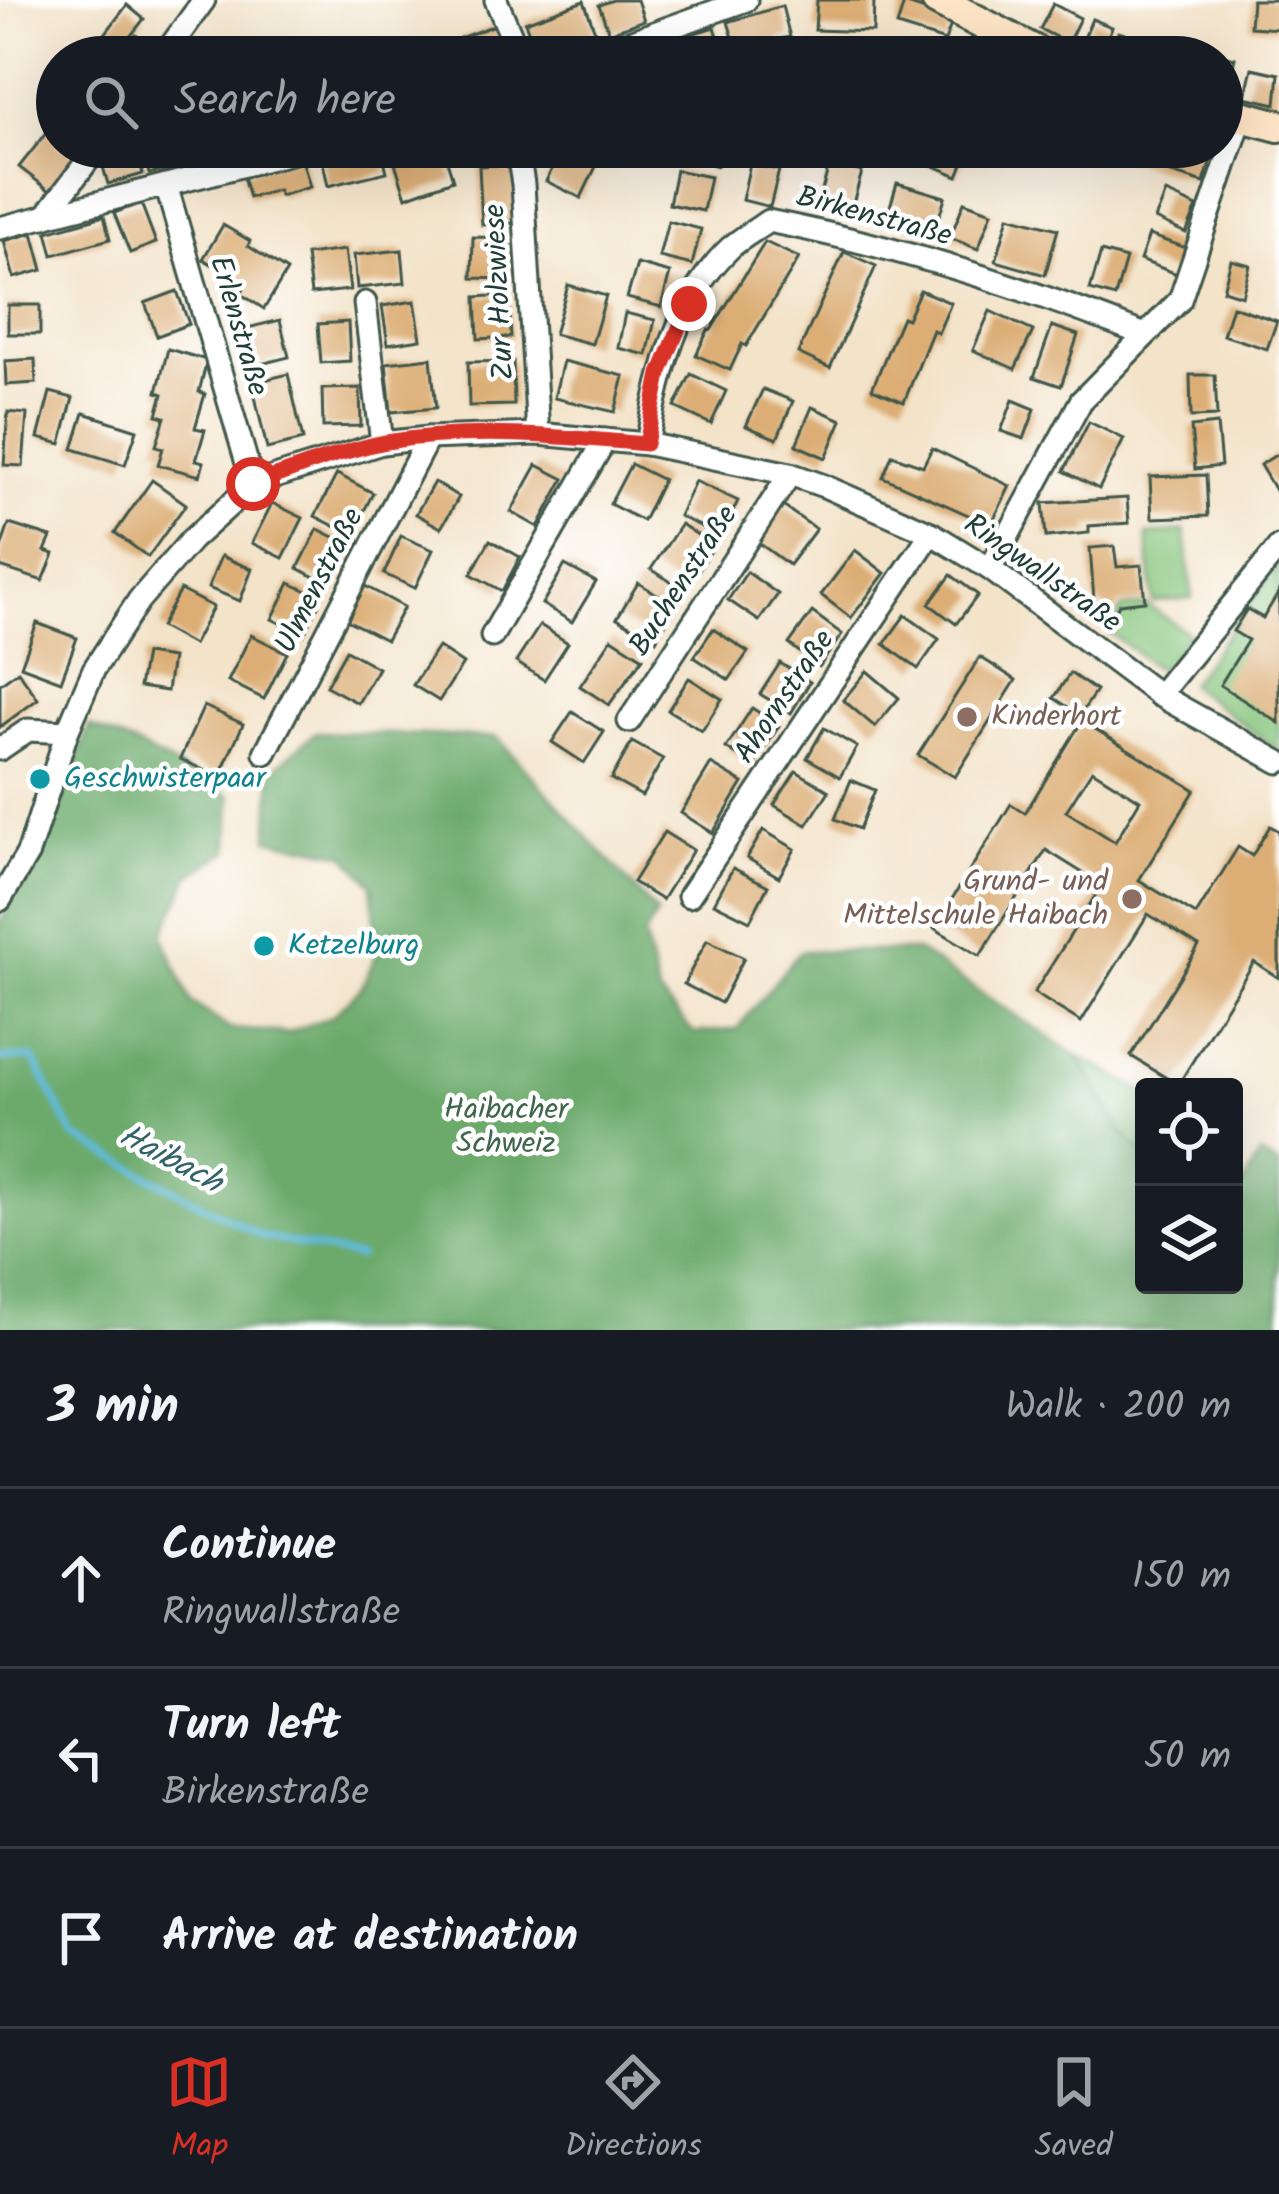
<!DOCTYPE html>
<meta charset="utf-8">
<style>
:root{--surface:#171b24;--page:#20242c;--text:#f1f3f6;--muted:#9ea1a6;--line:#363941;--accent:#d93025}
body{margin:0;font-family:Kalam,sans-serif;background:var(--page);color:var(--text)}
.controls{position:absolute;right:36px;bottom:36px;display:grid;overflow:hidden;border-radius:12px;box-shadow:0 12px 48px #0002}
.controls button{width:108px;height:108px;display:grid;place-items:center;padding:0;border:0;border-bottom:3px solid var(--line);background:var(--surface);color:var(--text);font:60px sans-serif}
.stop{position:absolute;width:36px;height:36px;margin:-27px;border:9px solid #d93025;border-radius:50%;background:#fff}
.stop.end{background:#d93025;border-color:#fff;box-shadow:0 3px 12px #0008}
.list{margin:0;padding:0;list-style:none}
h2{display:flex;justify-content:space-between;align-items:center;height:156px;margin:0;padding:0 48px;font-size:51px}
h2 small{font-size:39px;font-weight:400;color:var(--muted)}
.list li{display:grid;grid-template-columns:78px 1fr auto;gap:36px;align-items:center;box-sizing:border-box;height:180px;padding:0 48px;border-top:3px solid var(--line)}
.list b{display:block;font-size:45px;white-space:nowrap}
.list p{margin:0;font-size:39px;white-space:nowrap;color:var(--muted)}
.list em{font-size:39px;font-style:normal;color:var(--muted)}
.icon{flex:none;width:66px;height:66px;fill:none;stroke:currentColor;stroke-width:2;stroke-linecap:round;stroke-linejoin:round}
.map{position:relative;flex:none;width:1279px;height:1330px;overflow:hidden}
.search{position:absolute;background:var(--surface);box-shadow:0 12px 48px #0002;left:36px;right:36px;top:36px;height:132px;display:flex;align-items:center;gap:30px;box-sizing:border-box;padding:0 42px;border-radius:66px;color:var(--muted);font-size:45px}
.sheet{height:696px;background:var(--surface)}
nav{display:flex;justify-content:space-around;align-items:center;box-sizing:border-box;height:168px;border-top:3px solid var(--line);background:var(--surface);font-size:33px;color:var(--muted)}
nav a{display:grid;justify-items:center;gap:6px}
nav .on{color:var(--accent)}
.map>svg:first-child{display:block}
.green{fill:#86c57c;stroke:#528158;stroke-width:3}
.forest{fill:#6caa6c;stroke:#467450;stroke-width:3}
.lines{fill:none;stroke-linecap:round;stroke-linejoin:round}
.stream{stroke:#60bbde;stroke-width:6}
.building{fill:#dcae76;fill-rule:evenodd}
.street-casing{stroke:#3f564a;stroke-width:27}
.secondary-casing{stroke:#3f564a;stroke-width:36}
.street{stroke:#fff;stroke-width:21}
.secondary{stroke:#fee4c6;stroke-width:30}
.route{stroke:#d93025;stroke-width:15}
.education-dot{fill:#8d6e63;stroke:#fff;stroke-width:4.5}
.culture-dot{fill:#0f9aa8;stroke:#fff;stroke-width:4.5}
.labels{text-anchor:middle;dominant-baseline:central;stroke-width:9;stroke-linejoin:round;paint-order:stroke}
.street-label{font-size:30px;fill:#1f3d34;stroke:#fff}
.education-label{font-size:30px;fill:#785e54;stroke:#fff;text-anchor:start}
.culture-label{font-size:30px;fill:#0d838f;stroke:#fff;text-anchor:start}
.park-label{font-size:30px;fill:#3e664a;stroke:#fff}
.water-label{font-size:33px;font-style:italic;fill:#326367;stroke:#fff}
</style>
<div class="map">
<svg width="1279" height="1330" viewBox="0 0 1279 1330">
<rect width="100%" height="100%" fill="#fff"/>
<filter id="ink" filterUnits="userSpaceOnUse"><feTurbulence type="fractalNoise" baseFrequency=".00833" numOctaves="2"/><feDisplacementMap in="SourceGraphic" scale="24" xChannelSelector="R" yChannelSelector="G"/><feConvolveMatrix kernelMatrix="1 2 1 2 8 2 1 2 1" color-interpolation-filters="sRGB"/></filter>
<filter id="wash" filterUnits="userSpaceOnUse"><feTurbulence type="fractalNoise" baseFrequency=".004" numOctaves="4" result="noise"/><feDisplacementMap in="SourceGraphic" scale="48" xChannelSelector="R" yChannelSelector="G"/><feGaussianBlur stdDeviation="2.7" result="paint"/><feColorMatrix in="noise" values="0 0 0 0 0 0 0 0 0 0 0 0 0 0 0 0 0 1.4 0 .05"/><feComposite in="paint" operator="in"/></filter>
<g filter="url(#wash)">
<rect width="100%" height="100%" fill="#f3e3c9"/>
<g class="green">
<path d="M 1185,531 L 1192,598 L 1153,602 L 1147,535 Z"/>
<path d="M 1279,564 L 1279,751 L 1189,685 Z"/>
<path d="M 1147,605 L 1191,635 L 1162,669 L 1154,667 L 1109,632 L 1122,608 Z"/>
<path d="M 1078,1056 L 1144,1092 L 1144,1155 L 1122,1131 Z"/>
</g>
<path class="forest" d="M 89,726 L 138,746 L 231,796 L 229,851 L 190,876 L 163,935 L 191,1002 L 230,1029 L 288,1033 L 332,1016 L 361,988 L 377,954 L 372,884 L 345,854 L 268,839 L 272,771 L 316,732 L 497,737 L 657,914 L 644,936 L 658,993 L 694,1033 L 737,1029 L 800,951 L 917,951 L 1078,1056 L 1122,1131 L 1144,1155 L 1144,1285 L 1234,1285 L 1234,1200 L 1260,1155 L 1279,1165 L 1279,1330 L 0,1330 L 0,922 L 37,861 Z"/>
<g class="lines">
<path class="stream" d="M 0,1059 L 33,1058 L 74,1136 L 263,1237 L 359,1257"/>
</g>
<g id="blocks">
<g class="building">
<path d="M 613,0 L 637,0 L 644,20 L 609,33 L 599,5 Z"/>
<path d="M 817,0 L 874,0 L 873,32 L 815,30 Z"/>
<path d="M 1252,0 L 1279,0 L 1279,29 L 1250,27 Z"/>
<path d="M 584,1 L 597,37 L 538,57 L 525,22 Z"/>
<path d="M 904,3 L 953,19 L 945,41 L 897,26 Z"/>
<path d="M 1053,4 L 1080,18 L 1068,43 L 1040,29 Z"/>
<path d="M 127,5 L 144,19 L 122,47 L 105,34 Z"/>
<path d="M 782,6 L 790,37 L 780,39 L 783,53 L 790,52 L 791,57 L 767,57 L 764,42 L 737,50 L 728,22 Z"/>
<path d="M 1092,19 L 1112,27 L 1102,51 L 1082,43 Z"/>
<path d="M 495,25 L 507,57 L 467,57 L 460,38 Z"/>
<path d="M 715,27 L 724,57 L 695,57 L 688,35 Z"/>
<path d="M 976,29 L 1029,57 L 961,57 Z"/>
<path d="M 1118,32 L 1153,42 L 1149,57 L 1111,57 Z"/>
<path d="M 136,35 L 155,50 L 149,57 L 119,57 Z"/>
<path d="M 1208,52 L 1235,58 L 1226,94 L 1222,93 L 1222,57 L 1207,57 Z"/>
<path d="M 1252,68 L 1279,74 L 1276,104 L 1245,97 Z"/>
<path d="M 51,127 L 57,131 L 57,147 L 77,147 L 82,151 L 50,191 L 19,167 Z"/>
<path d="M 142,147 L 173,147 L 179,166 L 149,174 Z"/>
<path d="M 180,147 L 239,147 L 239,148 L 184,163 Z"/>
<path d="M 369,147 L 381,147 L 387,172 L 328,186 L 322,158 Z"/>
<path d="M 411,147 L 464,147 L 467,155 L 447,161 L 453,180 L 406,197 L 394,160 L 413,154 Z"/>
<path d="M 563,147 L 582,147 L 601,156 L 581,198 L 546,181 Z"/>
<path d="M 687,147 L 723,147 L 717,166 L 684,156 Z"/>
<path d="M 927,147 L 970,147 L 958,176 L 922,161 Z"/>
<path d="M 1124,147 L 1215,147 L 1204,183 L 1121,158 Z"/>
<path d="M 136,149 L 143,174 L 108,184 L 101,160 Z"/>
<path d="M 301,156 L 310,187 L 280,196 L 278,190 L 249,198 L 242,173 Z"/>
<path d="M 830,162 L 862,172 L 851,210 L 819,201 Z"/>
<path d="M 514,164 L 517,223 L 482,225 L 479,166 Z"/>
<path d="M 750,164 L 779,170 L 770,207 L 742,200 Z"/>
<path d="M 676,170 L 710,177 L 703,211 L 669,204 Z"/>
<path d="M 897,183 L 945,197 L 934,234 L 886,220 Z"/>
<path d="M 1166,193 L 1197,207 L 1186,233 L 1155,219 Z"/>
<path d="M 964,202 L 992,212 L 978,249 L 950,238 Z"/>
<path d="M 141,203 L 156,243 L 130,253 L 114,213 Z"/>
<path d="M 104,216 L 110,239 L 53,255 L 47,232 Z"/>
<path d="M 1009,216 L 1058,229 L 1045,275 L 996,261 Z"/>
<path d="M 668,221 L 701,229 L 692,265 L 659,257 Z"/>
<path d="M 223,225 L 250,241 L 248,246 L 287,271 L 264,309 L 241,294 L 244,289 L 227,278 L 230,275 L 203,259 Z"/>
<path d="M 33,233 L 43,270 L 14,278 L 4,241 Z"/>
<path d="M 1149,235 L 1186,248 L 1177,274 L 1140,260 Z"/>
<path d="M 473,237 L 509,238 L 508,279 L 472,278 Z"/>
<path d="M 765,242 L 799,258 L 746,346 L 742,344 L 730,370 L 696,355 L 708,330 L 711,330 Z"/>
<path d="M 345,250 L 350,290 L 311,294 L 306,255 Z"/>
<path d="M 402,250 L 405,283 L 357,288 L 354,255 Z"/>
<path d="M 844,252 L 876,266 L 830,368 L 798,353 Z"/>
<path d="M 1101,252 L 1126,259 L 1115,297 L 1090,290 Z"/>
<path d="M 1231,260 L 1250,265 L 1242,296 L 1223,290 Z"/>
<path d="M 637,264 L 670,273 L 661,307 L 627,298 Z"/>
<path d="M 568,285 L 606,296 L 592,344 L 554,334 Z"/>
<path d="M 920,290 L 951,303 L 938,333 L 933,330 L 904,402 L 872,389 L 902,317 L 907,319 Z"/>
<path d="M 177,291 L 189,324 L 157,336 L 145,303 Z"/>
<path d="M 509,295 L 511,337 L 478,339 L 476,297 Z"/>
<path d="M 415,301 L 421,339 L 388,344 L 382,306 Z"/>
<rect x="8" y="305" width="32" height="29"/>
<path d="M 1232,306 L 1277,321 L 1267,349 L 1223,335 Z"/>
<path d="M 990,311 L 1033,331 L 1015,369 L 973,350 Z"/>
<path d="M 625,313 L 655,320 L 647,355 L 618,348 Z"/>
<path d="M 280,320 L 289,357 L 249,367 L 239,330 Z"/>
<path d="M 348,322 L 350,361 L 321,363 L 318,324 Z"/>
<path d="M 1052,326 L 1078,335 L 1061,386 L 1034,377 Z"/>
<path d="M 168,349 L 207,360 L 199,392 L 205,394 L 195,428 L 205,430 L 196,460 L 204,462 L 200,476 L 158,465 L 163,448 L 156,446 L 165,417 L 157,415 L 163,394 L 157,392 Z"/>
<path d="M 431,358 L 436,408 L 391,412 L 386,363 Z"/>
<path d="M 35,359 L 36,383 L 6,385 L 5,361 Z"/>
<path d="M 513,361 L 514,405 L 469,406 L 468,362 Z"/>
<path d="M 563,361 L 624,376 L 615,412 L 554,398 Z"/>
<path d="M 288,374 L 303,440 L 267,449 L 252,383 Z"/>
<path d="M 691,374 L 726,391 L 711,424 L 675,407 Z"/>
<path d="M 1190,375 L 1215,375 L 1217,416 L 1191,417 Z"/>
<path d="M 360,388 L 361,426 L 323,427 L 322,389 Z"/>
<path d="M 763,389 L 793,401 L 777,439 L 746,426 Z"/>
<path d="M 50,392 L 73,398 L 61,444 L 38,438 Z"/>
<path d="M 1013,400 L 1035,409 L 1024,439 L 1001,431 Z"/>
<path d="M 812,407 L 842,420 L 826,458 L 796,445 Z"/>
<path d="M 8,412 L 27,414 L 23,466 L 4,465 Z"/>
<path d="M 84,413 L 137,430 L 125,465 L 73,449 Z"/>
<path d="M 1089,422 L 1124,439 L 1099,489 L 1064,471 Z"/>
<path d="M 1217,424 L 1221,466 L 1195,469 L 1191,427 Z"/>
<path d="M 932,448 L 1010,486 L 991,525 L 883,477 L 892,455 L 923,466 Z"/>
<path d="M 1279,453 L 1279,497 L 1260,465 Z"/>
<path d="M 631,464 L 663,480 L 643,521 L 610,504 Z"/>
<path d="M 537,465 L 564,479 L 538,527 L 511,512 Z"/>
<path d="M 337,474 L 373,493 L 352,535 L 315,516 Z"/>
<path d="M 1206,475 L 1208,516 L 1152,518 L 1150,477 Z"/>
<path d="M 152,480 L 186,504 L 148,557 L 115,533 Z"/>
<path d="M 695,481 L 738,501 L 721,536 L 679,516 Z"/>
<path d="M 434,482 L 459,497 L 441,528 L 416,514 Z"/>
<path d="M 1127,498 L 1129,523 L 1089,526 L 1089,533 L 1046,537 L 1043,503 Z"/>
<path d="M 272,503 L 303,518 L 283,558 L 252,543 Z"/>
<path d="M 783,506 L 816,529 L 789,565 L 756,541 Z"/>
<path d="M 9,524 L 51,537 L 45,551 L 54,554 L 43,581 L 0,567 L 0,551 Z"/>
<path d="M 681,524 L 714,546 L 685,591 L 651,569 Z"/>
<path d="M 318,529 L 348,544 L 328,584 L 298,568 Z"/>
<path d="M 401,536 L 433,550 L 415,588 L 384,574 Z"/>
<path d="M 490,540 L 520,557 L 502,591 L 471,574 Z"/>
<path d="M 1114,546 L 1117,567 L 1141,565 L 1145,601 L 1119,604 L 1114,614 L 1094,600 L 1090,548 Z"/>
<path d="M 855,550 L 885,573 L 851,618 L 821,595 Z"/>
<path d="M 221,556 L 252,569 L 240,601 L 208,588 Z"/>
<path d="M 565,565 L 596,582 L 572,622 L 542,604 Z"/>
<path d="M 747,572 L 778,594 L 759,621 L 728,600 Z"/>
<path d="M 951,575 L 978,595 L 956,624 L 929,604 Z"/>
<path d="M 290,583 L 322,598 L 304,635 L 272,619 Z"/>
<path d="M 638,583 L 676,605 L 656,640 L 617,618 Z"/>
<path d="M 365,586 L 404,607 L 386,640 L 347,620 Z"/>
<path d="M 180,590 L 213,607 L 193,645 L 160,627 Z"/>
<path d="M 1279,592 L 1279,723 L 1220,685 L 1248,640 L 1233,631 L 1247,609 L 1263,618 Z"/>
<path d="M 812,612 L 842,634 L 819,667 L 789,644 Z"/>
<path d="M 905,615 L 939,639 L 918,669 L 884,644 Z"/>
<path d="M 37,623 L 77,638 L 61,681 L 21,666 Z"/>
<path d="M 540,625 L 568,643 L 544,680 L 516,662 Z"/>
<path d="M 713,629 L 748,652 L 729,680 L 694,657 Z"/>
<path d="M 251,635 L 287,653 L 264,699 L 228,681 Z"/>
<path d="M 612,638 L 643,658 L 609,705 L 580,686 Z"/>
<path d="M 438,647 L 463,664 L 439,701 L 413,685 Z"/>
<path d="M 346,650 L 378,668 L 358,703 L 326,686 Z"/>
<path d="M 145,654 L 172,658 L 167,691 L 139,687 Z"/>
<path d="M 980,657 L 1016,680 L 955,777 L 918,755 Z"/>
<path d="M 780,663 L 810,682 L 791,713 L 760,694 Z"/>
<path d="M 18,671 L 38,699 L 0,727 L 0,684 Z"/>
<path d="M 867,671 L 899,698 L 875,727 L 843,700 Z"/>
<path d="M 1070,673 L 1096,691 L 1080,715 L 1054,698 Z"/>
<path d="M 689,678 L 722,699 L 702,731 L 668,710 Z"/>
<path d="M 204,706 L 243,724 L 219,777 L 180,759 Z"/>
<path d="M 752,708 L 779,726 L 753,766 L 726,748 Z"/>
<path d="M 572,712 L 604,732 L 584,763 L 552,742 Z"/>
<path d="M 1082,721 L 1195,790 L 1139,880 L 1196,915 L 1238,847 L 1252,856 L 1270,826 L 1279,831 L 1279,978 L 1254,962 L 1178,1085 L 1131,1056 L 1199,946 L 1148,914 L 1081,1022 L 1034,993 L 1102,885 L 1046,850 L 980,956 L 934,928 L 1011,804 L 1025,813 ZM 1092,770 L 1140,800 L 1115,842 L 1066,811 Z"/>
<path d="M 824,728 L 857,747 L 840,777 L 807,758 Z"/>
<path d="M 632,742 L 663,759 L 642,796 L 611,779 Z"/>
<path d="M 711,764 L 743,783 L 713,833 L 681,813 Z"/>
<path d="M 796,771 L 829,791 L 807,825 L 774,805 Z"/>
<path d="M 851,780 L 875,790 L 859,829 L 835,819 Z"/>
<path d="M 763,830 L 795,849 L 779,877 L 747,858 Z"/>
<path d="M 664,832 L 693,850 L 662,900 L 633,882 Z"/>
<path d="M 733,868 L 768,886 L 750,921 L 714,903 Z"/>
<path d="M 707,940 L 744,958 L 721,1003 L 684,984 Z"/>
</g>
</g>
</g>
<g filter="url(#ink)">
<use href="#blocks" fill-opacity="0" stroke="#3f564a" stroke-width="3"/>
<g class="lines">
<g class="street-casing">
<g id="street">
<path d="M 496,0 L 520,57"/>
<path d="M 163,57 L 204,0"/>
<path d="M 588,57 L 746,0"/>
<path d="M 517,147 L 523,184 L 538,434"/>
<path d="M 166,185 L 253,484"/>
<path d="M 45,217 L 98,147"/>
<path d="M 0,228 L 314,147"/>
<path d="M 365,303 L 382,443"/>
<path d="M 647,444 C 659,376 677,298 730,248 C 741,238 756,230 768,221 C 896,246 1024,287 1145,335"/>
<path d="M 990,569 L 1081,401 L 1180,300 L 1242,116"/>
<path d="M 492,636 L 605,440"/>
<path d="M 1159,695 L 1279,547"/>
<path d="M 629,721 L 790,474"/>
<path d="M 0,749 L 28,730 L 67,732"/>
<path d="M 265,753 L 428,438"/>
<path d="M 689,896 L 931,533"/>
<path d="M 0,900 L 28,853 L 67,732 L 94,669 L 139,600 L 191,540 L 253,484 L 382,443 L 428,438 L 538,434 L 647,444 L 790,474 L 824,486 L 931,533 L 990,569 L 1159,695 L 1279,762"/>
</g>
</g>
<g class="secondary-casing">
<g id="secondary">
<path d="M 937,0 L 1046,57"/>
<path d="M 1222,111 L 1279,126"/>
</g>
</g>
<use href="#street" class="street"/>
<use href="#secondary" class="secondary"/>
</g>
</g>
<g class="lines" filter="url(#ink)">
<path class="route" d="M 253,484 C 296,470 342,450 386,442 C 473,428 560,436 646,444 L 660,374 L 689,304"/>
</g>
<g class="education-dot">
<circle cx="967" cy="717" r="12"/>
<circle cx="1132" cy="899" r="12"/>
</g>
<g class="culture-dot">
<circle cx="40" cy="779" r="12"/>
<circle cx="264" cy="946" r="12"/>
</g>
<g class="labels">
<g class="street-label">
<text transform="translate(874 217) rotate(15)">Birkenstraße</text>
<text transform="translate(500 292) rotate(-93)">Zur Holzwiese</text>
<text transform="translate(238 326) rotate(74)">Erlenstraße</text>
<text transform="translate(1042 574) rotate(35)">Ringwallstraße</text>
<text transform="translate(320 581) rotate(-63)">Ulmenstraße</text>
<text transform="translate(684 581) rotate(-57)">Buchenstraße</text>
<text transform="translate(785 697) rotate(-56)">Ahornstraße</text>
</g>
<g class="education-label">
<text x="991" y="717">Kinderhort</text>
<text x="1108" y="882" text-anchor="end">Grund- und<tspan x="1108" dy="34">Mittelschule Haibach</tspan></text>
</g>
<g class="culture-label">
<text x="64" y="779">Geschwisterpaar</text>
<text x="288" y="946">Ketzelburg</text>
</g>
<g class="park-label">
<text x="506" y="1110">Haibacher<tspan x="506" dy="34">Schweiz</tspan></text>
</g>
<g class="water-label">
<text transform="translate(170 1160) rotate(28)">Haibach</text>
</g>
</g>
</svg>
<div class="controls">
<button><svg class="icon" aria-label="locate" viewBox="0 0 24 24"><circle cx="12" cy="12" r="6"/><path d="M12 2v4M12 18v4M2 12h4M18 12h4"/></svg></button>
<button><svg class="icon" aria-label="layers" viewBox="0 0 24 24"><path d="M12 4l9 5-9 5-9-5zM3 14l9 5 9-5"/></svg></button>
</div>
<div class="stop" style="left:253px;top:484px"></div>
<div class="stop end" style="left:689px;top:304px"></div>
<div class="search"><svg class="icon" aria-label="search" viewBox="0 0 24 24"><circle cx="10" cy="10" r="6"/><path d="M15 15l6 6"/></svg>Search here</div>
</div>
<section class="sheet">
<h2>3 min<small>Walk · 200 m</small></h2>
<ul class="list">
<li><svg class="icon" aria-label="ahead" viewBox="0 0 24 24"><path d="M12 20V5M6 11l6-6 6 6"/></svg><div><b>Continue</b><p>Ringwallstraße</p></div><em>150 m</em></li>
<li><svg class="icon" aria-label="left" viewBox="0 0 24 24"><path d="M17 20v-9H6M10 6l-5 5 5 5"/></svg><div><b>Turn left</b><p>Birkenstraße</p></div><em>50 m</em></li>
<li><svg class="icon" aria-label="arrive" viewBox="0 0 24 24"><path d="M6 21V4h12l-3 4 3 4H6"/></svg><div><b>Arrive at destination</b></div></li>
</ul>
</section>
<nav>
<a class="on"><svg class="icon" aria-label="map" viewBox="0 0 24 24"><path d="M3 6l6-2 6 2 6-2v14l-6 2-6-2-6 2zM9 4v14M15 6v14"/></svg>Map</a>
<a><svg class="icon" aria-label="directions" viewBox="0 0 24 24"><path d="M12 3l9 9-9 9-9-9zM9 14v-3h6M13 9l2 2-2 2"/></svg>Directions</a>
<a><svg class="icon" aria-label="saved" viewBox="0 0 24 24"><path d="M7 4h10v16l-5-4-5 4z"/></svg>Saved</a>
</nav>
